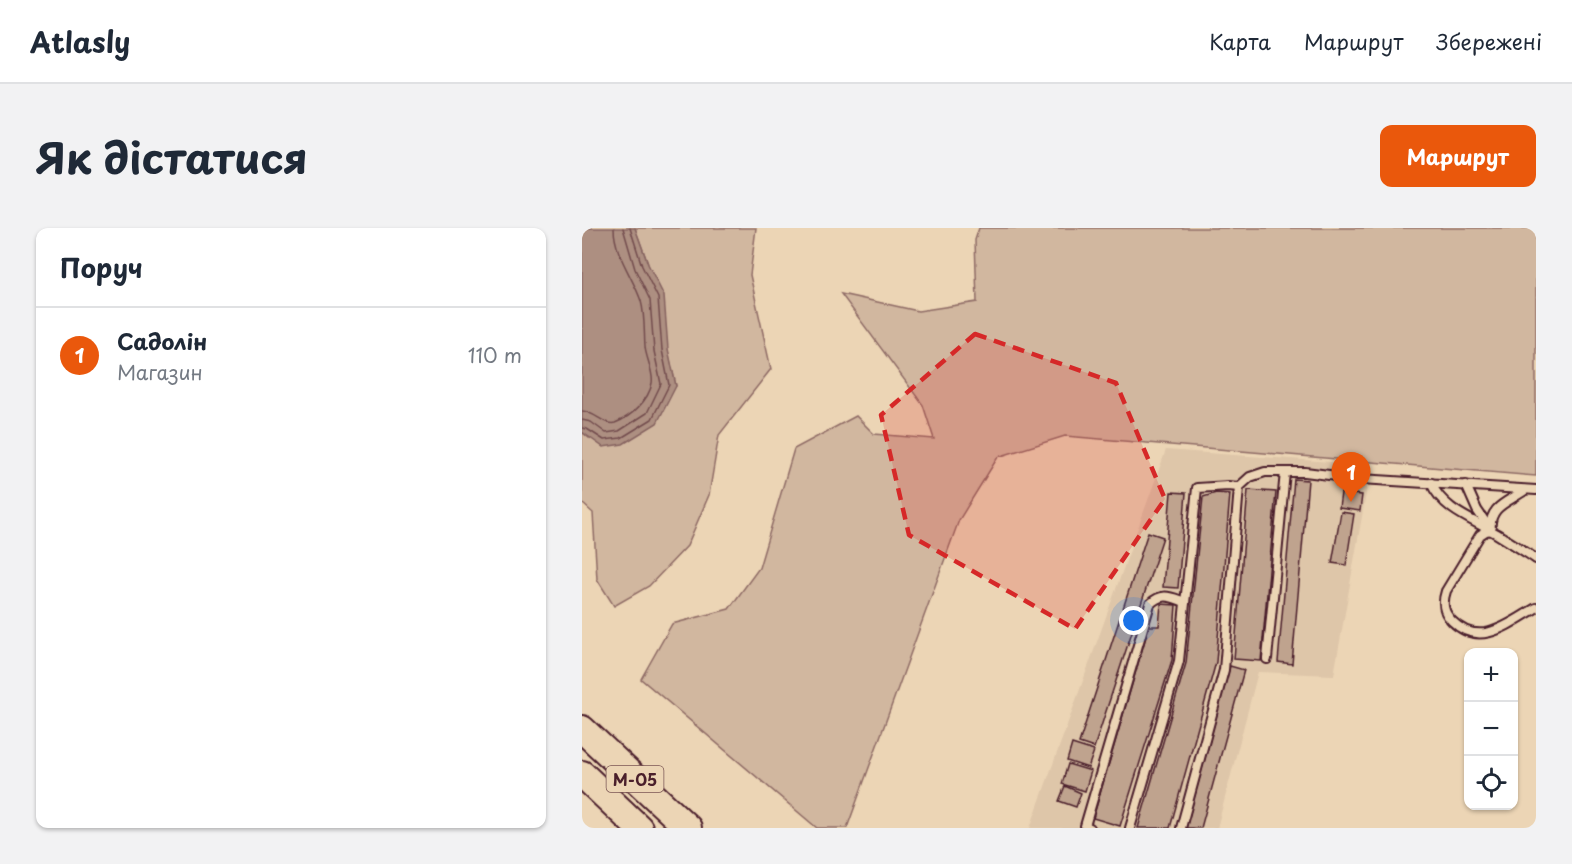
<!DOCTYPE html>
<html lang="uk">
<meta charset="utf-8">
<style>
:root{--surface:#fff;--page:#f2f2f3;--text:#1f2937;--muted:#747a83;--line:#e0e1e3;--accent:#ea580c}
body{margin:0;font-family:"Playpen Sans",sans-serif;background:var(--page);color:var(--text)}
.controls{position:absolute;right:18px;bottom:18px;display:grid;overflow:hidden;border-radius:12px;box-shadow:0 2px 4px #0004}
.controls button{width:54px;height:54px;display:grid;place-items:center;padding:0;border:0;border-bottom:2px solid var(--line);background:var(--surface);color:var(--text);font:30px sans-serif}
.you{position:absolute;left:552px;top:393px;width:21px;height:21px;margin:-15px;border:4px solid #fff;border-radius:50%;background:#1a73e8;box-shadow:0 0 0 9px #1a73e833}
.badge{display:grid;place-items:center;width:39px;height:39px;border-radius:50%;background:var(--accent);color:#fff;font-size:20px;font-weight:700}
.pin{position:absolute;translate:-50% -50px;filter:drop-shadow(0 2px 3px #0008)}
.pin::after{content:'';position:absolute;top:32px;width:21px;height:18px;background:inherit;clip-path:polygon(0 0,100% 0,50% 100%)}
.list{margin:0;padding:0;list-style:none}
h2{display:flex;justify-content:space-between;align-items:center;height:78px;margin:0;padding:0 24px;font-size:26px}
h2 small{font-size:20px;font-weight:400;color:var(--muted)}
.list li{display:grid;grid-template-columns:39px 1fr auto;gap:18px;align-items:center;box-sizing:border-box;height:96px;padding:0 24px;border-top:2px solid var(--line)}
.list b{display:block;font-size:22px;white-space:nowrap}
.list p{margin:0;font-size:20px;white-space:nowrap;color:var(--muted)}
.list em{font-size:20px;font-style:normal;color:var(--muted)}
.icon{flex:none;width:33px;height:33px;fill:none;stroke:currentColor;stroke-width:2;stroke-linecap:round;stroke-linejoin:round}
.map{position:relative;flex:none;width:954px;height:600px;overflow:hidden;border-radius:12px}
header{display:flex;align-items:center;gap:36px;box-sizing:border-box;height:84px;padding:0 30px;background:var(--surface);border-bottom:2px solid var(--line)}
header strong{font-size:28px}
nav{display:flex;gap:33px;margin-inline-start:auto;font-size:21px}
.intro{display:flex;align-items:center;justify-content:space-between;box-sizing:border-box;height:144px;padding:0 36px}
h1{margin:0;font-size:42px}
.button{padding:15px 27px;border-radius:12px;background:var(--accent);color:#fff;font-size:21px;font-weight:700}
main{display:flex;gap:36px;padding:0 36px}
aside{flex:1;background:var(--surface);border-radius:12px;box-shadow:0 2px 4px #0004}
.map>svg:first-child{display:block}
.built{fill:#dec6a9}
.green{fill:#d1b79f;stroke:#8e6b65;stroke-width:1.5}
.water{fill:#ad8f81;stroke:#85625f;stroke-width:1.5}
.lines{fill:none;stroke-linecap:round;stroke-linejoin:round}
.shore{stroke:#724c4d;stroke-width:1.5}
.building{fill:#bfa38e;stroke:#4a1f2b;stroke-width:1.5}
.service-casing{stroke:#4a1f2b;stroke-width:12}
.trunk-casing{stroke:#4a1f2b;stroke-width:30}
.service{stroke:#ecd5b5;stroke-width:8}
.trunk{stroke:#ecd5b5;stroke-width:26}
.marked{fill:#d62828;fill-opacity:0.2;stroke:#d62828;stroke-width:4.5;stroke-dasharray:12 8;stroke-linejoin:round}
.labels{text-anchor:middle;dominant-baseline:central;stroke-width:6;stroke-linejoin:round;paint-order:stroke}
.shield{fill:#ecd5b5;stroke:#7b5654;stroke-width:1.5}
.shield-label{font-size:16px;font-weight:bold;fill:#4a1f2b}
</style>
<header>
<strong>Atlasly</strong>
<nav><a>Карта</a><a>Маршрут</a><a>Збережені</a></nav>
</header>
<div class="intro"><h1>Як дістатися</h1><a class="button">Маршрут</a></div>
<main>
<aside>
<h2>Поруч<small></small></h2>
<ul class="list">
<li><span class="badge">1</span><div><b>Садолін</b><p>Магазин</p></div><em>110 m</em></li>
</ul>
</aside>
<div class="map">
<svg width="954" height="600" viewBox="0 0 954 600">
<rect width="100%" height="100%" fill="#ecd5b5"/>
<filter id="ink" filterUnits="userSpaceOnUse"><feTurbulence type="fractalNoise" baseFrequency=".0167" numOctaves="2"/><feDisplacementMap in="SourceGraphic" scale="12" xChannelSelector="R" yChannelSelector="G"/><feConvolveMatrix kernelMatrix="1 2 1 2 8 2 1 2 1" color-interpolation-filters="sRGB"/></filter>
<g filter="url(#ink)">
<path class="built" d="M 584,222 L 789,237 L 752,447 L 676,444 L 635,600 L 448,600 Z"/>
<g class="green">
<path d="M 53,0 L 174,0 L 168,47 L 189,141 L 137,207 L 127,267 L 105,318 L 67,358 L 32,378 L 15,351 L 11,285 L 0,275 L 0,204 L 7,210 L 94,158 L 66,36 Z"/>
<path d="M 397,0 L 954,0 L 954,248 L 483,208 L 416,229 L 377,292 L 265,600 L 235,600 L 59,451 L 90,396 L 147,381 L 177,340 L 212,221 L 274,188 L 292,206 L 352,211 L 341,177 L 259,66 L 336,83 L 395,74 L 393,12 Z"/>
</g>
<path class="water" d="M 0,0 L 53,0 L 66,36 L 82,68 L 86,121 L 94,158 L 75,195 L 41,216 L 21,219 L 0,204 Z"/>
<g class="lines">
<g class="shore">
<path d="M 0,183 C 13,184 23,198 33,195 C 49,189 67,172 70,155 C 72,145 64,130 63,119 C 62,105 63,87 59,73 C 51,49 32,26 32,0"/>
<path d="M 0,192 L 9,194 L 24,205 L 37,203 L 65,185 L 79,156 L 72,123 L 68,72 L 53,41 L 41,0"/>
<path d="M 0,200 L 5,201 L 22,212 L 39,210 L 70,191 L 87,157 L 80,122 L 76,70 L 60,38 L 48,0"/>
</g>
</g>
<g class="building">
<path d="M 712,251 L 726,252 L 710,436 L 696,434 Z"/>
<path d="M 666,262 L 694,264 L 679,433 L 652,431 Z"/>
<path d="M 589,264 L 604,265 L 596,360 L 581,359 Z"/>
<path d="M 634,265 L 648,266 L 634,434 L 588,600 L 556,600 L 604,435 L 621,269 Z"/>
<path d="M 759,265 L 780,267 L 778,283 L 757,280 Z"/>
<path d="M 759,284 L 772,286 L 764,337 L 750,335 Z"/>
<path d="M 566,304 L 581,309 L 512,520 L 497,515 Z"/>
<path d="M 579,376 L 594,377 L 590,432 L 538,598 L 511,590 L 567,398 L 577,398 Z"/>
<path d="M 648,438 L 662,442 L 619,600 L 604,600 Z"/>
<path d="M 490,516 L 512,523 L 506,540 L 485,533 Z"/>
<path d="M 486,536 L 509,543 L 503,563 L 480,556 Z"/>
<path d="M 483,558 L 499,565 L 494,579 L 477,573 Z"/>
</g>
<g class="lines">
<g class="service-casing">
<g id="service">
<path d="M 849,255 C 862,283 890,291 915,306 C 928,314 941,322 954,331"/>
<path d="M 884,257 L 895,282 L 906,298"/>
<path d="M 909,302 L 904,303 L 898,307 L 864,363 C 860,375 861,384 870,393 C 898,421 928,395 954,380"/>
<path d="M 909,302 C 906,278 927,274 943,262"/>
<path d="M 685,431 L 703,244"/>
<path d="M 508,600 L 503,598 L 568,376 C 581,364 588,369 603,374"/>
<path d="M 548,600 L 597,433 L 615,260 L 646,258 L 657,259 L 668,249 L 683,244 L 723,244 L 779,251 L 954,262"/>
<path d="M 599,600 L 642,442 L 657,259"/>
</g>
</g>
<g class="trunk-casing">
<g id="trunk">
<path d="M 0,501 L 106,600"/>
<path d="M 0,546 L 57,600"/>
</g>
</g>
<use href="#service" class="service"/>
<use href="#trunk" class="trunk"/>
</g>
</g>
<path class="marked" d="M 393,106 L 534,155 L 583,271 L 493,401 L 327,307 L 299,187 Z"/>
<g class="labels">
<rect class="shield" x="24.5" y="538" width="57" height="26" rx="4.5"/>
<g class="shield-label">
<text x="53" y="551">М-05</text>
</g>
</g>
</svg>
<div class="controls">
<button>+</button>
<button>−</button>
<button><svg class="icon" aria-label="locate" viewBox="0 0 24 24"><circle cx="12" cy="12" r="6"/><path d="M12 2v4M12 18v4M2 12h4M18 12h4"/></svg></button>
</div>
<div class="you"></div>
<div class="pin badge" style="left:769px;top:274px">1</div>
</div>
</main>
